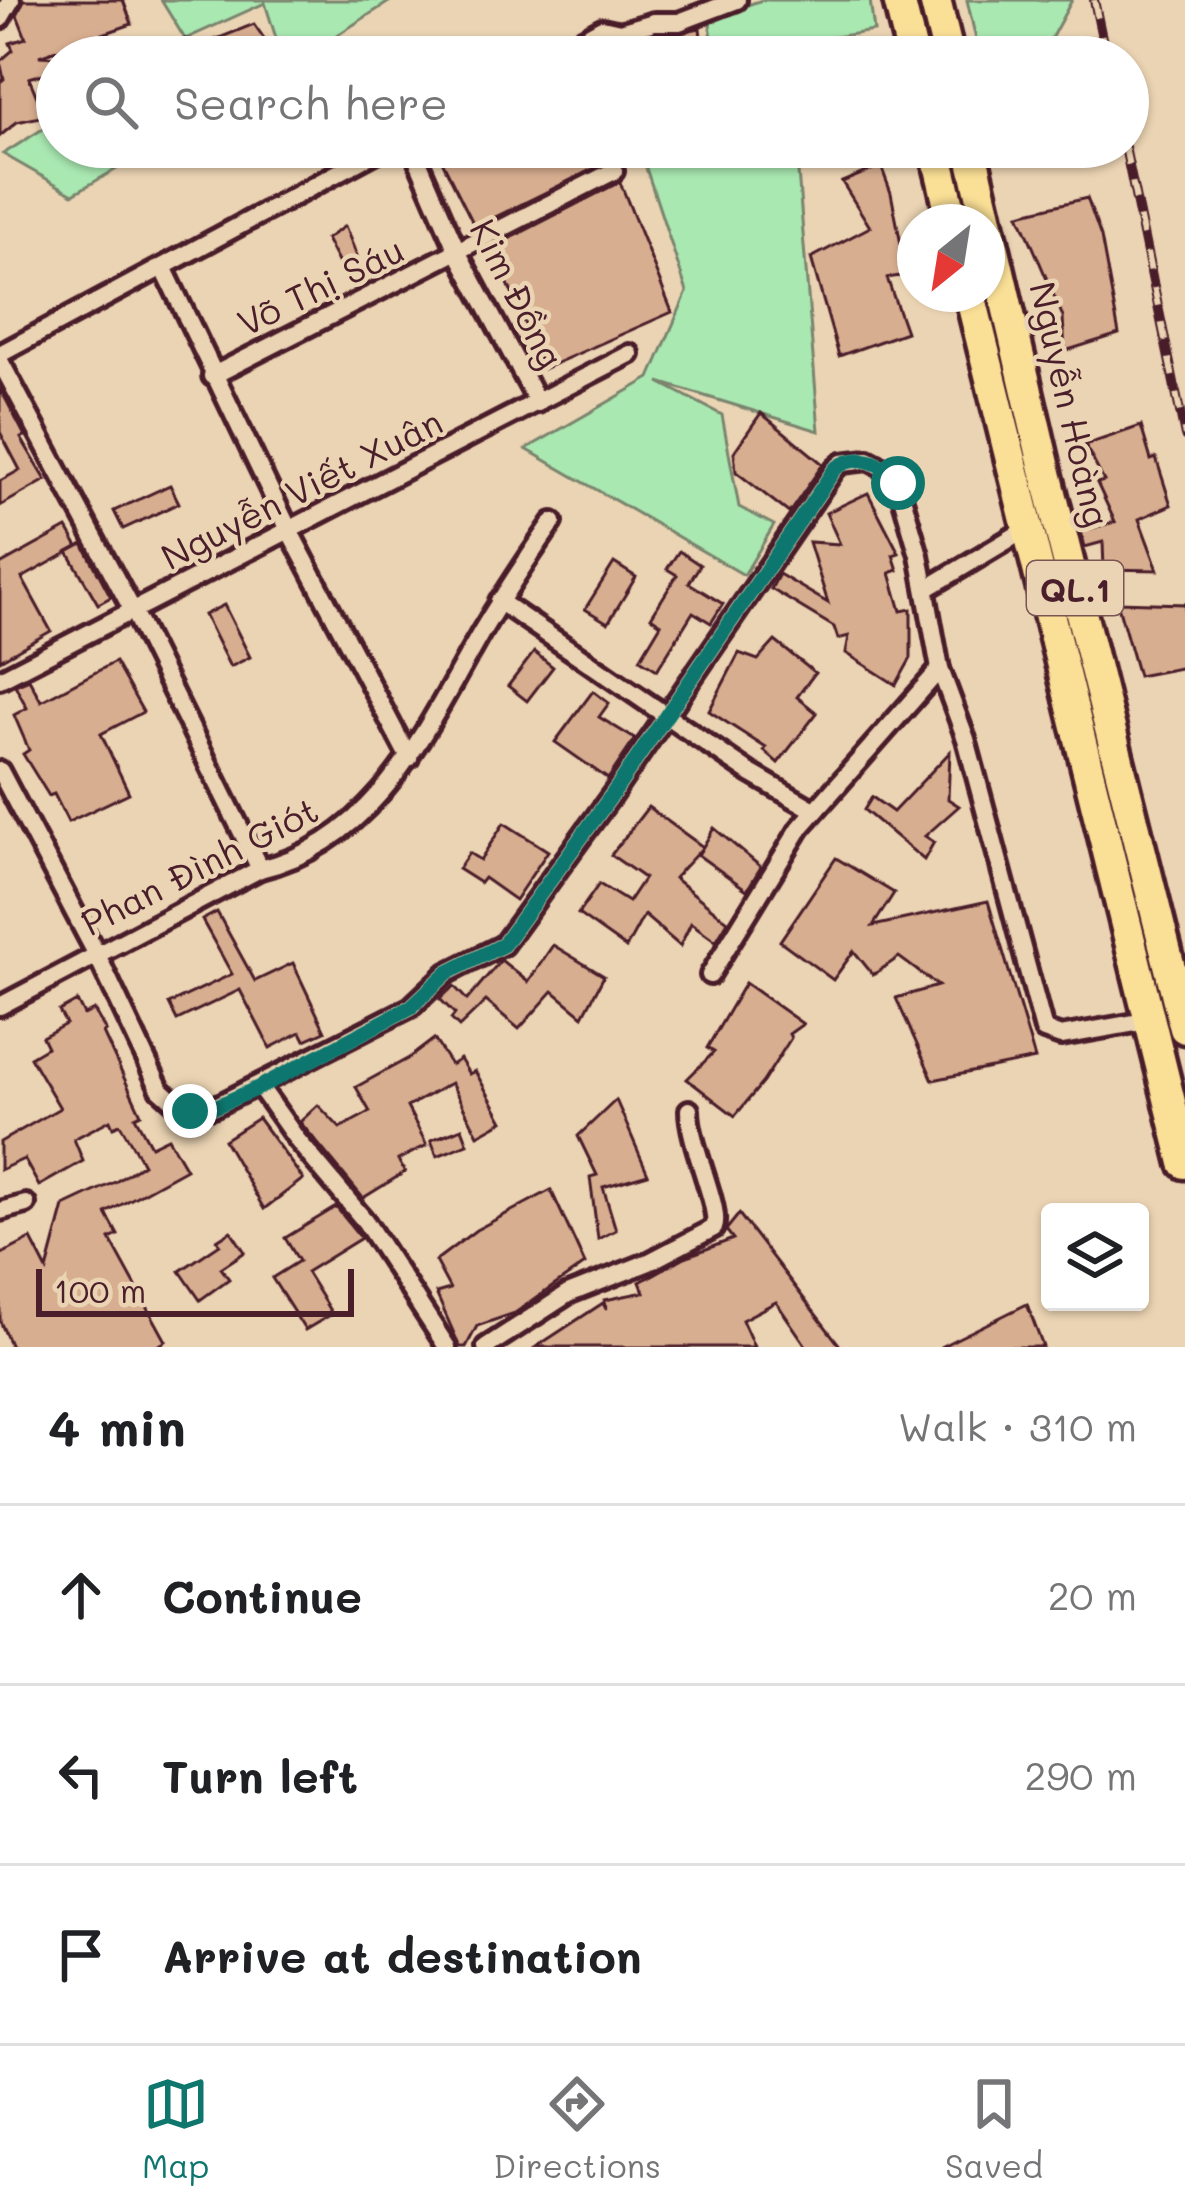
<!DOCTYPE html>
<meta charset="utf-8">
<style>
:root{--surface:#fff;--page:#f6f6f6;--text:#202124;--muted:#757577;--line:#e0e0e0;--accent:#0f766e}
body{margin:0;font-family:Mali,sans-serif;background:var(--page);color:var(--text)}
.controls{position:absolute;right:36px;bottom:36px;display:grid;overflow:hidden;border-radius:12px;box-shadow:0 3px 9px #0004}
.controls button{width:108px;height:108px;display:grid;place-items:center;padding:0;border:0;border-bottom:3px solid var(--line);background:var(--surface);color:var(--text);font:60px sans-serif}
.compass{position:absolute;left:897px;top:204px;width:108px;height:108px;border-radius:50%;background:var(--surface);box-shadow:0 3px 9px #0004;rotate:210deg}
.scale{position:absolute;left:36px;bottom:30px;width:318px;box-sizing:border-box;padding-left:12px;border:6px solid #4a1f2b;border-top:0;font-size:33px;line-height:42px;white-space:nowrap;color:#4a1f2b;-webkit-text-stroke:9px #ebd4b3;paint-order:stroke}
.stop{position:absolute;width:36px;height:36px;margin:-27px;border:9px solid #0f766e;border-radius:50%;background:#fff}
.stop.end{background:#0f766e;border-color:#fff;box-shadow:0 3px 12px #0008}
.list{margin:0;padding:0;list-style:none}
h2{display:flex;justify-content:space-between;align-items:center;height:156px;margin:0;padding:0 48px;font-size:51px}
h2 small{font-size:39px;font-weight:400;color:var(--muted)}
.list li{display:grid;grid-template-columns:78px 1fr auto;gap:36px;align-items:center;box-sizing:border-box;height:180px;padding:0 48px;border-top:3px solid var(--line)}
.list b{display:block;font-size:45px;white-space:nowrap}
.list em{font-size:39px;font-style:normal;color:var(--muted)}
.icon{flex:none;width:66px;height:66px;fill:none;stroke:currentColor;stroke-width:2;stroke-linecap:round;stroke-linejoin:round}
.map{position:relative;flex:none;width:1185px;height:1347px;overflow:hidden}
.search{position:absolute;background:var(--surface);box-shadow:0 3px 9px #0004;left:36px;right:36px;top:36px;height:132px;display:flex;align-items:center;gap:30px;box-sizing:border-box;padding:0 42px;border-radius:66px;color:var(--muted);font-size:45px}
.sheet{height:696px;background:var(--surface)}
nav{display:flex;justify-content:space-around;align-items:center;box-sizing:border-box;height:168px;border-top:3px solid var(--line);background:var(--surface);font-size:33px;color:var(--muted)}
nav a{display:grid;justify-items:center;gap:6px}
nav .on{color:var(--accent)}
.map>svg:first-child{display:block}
.green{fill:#a9e8b1;stroke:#7a846e;stroke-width:3}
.building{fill:#d8ae90;stroke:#4a1f2b;stroke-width:3}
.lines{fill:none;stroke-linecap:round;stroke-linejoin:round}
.street-casing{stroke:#4a1f2b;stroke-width:26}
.highway-casing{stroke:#4a1f2b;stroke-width:39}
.street{stroke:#ebd4b3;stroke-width:16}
.highway{stroke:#fadf96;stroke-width:30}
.rail-casing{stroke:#4a1f2b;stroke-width:10}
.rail{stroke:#ebd4b3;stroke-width:6;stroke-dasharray:18;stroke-linecap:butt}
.route{stroke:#0f766e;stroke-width:15}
.labels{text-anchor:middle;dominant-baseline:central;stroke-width:9;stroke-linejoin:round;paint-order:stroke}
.shield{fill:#ebd4b3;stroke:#7a5554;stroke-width:3}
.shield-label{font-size:33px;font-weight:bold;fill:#4a1f2b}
.street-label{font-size:36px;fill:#4a1f2b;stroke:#ebd4b3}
</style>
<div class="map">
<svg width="1185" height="1347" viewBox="0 0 1185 1347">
<rect width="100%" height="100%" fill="#ebd4b3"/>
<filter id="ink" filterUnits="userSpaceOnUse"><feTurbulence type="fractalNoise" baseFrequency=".00833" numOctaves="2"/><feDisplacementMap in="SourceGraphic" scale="24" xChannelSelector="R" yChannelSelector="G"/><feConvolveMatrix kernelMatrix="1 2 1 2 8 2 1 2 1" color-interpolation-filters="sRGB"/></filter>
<g filter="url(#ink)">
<g class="green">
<path d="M 161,0 L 392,0 L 303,57 L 282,57 L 265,3 L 185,39 Z"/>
<path d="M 762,0 L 870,0 L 874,31 L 787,44 L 787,57 L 715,57 L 709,18 Z"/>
<path d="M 967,0 L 1072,0 L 1041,57 L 980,57 Z"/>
<path d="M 57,120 L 57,147 L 155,147 L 73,194 L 3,154 Z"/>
<path d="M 668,147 L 796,147 L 819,431 L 659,382 L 722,415 L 739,507 L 774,525 L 744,575 L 526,449 L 650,378 L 687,292 L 643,159 Z"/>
</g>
<g class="building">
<path d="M 24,0 L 123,0 L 132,24 L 39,56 L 57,57 L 57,70 L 29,78 L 45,116 L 17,122 L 0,136 L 0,82 L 4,79 L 0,61 L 13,50 L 10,43 L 26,38 L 17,15 Z"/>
<path d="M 254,24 L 277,57 L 173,57 L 180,54 L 185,39 L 207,43 Z"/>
<path d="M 700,28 L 703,57 L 633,57 L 631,42 Z"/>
<path d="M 435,147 L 638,147 L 475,227 Z"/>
<path d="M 881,166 L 891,193 L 907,275 L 887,278 L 906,332 L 839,356 L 811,258 L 870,227 L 842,182 Z"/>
<path d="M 620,182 L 672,312 L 543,369 L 493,247 Z"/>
<path d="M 1087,198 L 1101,237 L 1119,334 L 1065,351 L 1063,317 L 1019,214 Z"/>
<path d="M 345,226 L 358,259 L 339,264 L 326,239 Z"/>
<path d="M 0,388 L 25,436 L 21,438 L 46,480 L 0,506 L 0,481 L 20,470 L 0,432 Z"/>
<path d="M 761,413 L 823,464 L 789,513 L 736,472 L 734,452 Z"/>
<path d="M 1141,426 L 1151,460 L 1156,458 L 1171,505 L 1139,519 L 1158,570 L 1104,569 L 1103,542 L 1085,547 L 1081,531 L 1115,522 L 1097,483 L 1104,481 L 1085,445 Z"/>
<path d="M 170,485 L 179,503 L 123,529 L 114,511 Z"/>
<path d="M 868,493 L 899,553 L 893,555 L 898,570 L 890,573 L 901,611 L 911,609 L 911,658 L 896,685 L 846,653 L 849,636 L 838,639 L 834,627 L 771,589 L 779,574 L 828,603 L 809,542 L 840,544 L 826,513 Z"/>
<path d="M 67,528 L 78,547 L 22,578 L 51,631 L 0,660 L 0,565 Z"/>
<path d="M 83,544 L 111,597 L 98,604 L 68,552 Z"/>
<path d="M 679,551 L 700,565 L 689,583 L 723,604 L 711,623 L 693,612 L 657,670 L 640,659 L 661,624 L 651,617 L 677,575 L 667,569 Z"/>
<path d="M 614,563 L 636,577 L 608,623 L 585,609 Z"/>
<path d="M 1117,602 L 1185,604 L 1185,667 L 1138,676 Z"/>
<path d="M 224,605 L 250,657 L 230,667 L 204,615 Z"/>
<path d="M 775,641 L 815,673 L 797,697 L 817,713 L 778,763 L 764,751 L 766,748 L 709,711 L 739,653 L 758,660 Z"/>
<path d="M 534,652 L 553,667 L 527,701 L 508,686 Z"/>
<path d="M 115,662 L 143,712 L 101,734 L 129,793 L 68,822 L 54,794 L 49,796 L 23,754 L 29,750 L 14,715 L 27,708 L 15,685 L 29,679 L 41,701 Z"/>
<path d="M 593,691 L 609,703 L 599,717 L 635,739 L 608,779 L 555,742 Z"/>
<path d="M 950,752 L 948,799 L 959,806 L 925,836 L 934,842 L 924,860 L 864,810 L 872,797 L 893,812 Z"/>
<path d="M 648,807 L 703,847 L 674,878 L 728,921 L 716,941 L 691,923 L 680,946 L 644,915 L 626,948 L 578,914 L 599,884 L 628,902 L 644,878 L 611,855 Z"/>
<path d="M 504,823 L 548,851 L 515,900 L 484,878 L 480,883 L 458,869 L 469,853 L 480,860 Z"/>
<path d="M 714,828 L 761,867 L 747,890 L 698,855 Z"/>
<path d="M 836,858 L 894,893 L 873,926 L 988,901 L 1035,1059 L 933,1080 L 896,998 L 938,986 L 899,957 L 873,975 L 854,951 L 833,980 L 780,941 Z"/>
<path d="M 217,912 L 255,981 L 293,963 L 325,1031 L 305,1040 L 301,1032 L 270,1048 L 240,990 L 177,1020 L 169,1004 L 232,974 L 202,920 Z"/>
<path d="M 553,945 L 604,976 L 583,1016 L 553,991 L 519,1029 L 486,1001 L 459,1027 L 451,1019 L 455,1014 L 440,999 L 454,986 L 467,1000 L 501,960 L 528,982 Z"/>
<path d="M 745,983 L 803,1024 L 789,1034 L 791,1038 L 763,1082 L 735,1116 L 687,1079 L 714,1052 L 707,1048 Z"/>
<path d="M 77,1001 L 84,1015 L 94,1010 L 106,1031 L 103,1033 L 141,1114 L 135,1117 L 151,1146 L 168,1138 L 186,1169 L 106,1213 L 118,1235 L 110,1239 L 166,1341 L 156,1347 L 11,1347 L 0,1321 L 0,1255 L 31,1239 L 47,1270 L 64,1206 L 117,1181 L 143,1164 L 120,1124 L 113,1127 L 110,1120 L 74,1139 L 83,1161 L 39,1186 L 24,1159 L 0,1170 L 0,1142 L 60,1108 L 30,1057 L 47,1047 L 42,1037 L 66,1024 L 59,1011 Z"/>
<path d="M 434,1039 L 451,1065 L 460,1059 L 469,1074 L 475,1071 L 503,1121 L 478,1135 L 451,1083 L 407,1107 L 427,1145 L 398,1160 L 405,1172 L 363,1198 L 300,1122 L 318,1105 L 340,1128 L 370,1112 L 356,1087 L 409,1058 Z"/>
<path d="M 616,1100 L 648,1174 L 603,1187 L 616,1230 L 598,1239 L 590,1177 L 597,1175 L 578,1136 Z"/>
<path d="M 258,1118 L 303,1179 L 264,1209 L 224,1140 Z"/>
<path d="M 462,1128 L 468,1144 L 437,1156 L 431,1140 Z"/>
<path d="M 551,1190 L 585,1264 L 515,1313 L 477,1326 L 466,1347 L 460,1347 L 436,1293 L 450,1289 L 435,1261 L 476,1230 Z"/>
<path d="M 336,1207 L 361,1238 L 306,1272 L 332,1314 L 305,1330 L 272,1278 L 299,1261 L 285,1238 Z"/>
<path d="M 739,1214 L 841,1347 L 807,1347 L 776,1302 L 742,1320 L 754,1347 L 536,1347 L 603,1303 L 606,1309 L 605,1300 L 644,1292 L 640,1282 L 685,1257 L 733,1239 L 726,1230 Z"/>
<path d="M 231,1231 L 245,1252 L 221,1268 L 229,1279 L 200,1300 L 180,1271 L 220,1244 L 217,1240 Z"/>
<path d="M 1027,1304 L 1043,1347 L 940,1347 Z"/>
</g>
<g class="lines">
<g class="street-casing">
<g id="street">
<path d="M 0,19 L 11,0"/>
<path d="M 550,57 L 602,28 L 620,32 L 654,22 L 679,22 L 737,0"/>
<path d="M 412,147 L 458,253 L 538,403"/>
<path d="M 163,267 L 290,532 L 409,758"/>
<path d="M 0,354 L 386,147"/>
<path d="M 0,361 L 133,611 L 260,869"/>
<path d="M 212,376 L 614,171"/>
<path d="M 926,589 L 1028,528"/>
<path d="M 499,601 L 750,773 L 814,810"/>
<path d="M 0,679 L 630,354"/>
<path d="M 0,771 L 97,955 L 160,1089 L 180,1107 L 202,1110 L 216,1106 L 411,1007 L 447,973 L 503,945 L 614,792 L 835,469 L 842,463 L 868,460 L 891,472 L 898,483 L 919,555 L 940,669 L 966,739 L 1044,1030 L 1061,1036 L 1152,1020"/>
<path d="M 710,975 L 800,828 L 940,669"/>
<path d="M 0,1006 L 260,869 C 378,841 426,728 482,631 C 504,594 528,558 553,522"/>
<path d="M 260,1087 L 298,1141 L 365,1221 L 447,1347"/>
<path d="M 0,1211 L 26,1204"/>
<path d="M 486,1347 L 568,1294 L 649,1262 L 714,1228 C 722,1209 689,1145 689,1110"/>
</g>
</g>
<g class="highway-casing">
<g id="highway">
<path d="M 899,0 L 913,57"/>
<path d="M 935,0 L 949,57"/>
<path d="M 935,147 L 953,222"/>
<path d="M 970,147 L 1046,473 L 1185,1028"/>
<path d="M 970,294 L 1185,1163"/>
</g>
</g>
<use href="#street" class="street"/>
<use href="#highway" class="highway"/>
<g class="rail-casing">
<g id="rail">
<path d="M 1094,0 L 1106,57"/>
<path d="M 1125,147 L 1185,436"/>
</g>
</g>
<use href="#rail" class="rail"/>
</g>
</g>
<g class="lines" filter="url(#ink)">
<path class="route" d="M 190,1111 L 217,1106 L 260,1087 L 411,1007 L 447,973 L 503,945 L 614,792 L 835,469 C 857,452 884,461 898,483"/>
</g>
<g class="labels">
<rect class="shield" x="1027" y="561" width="96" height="54" rx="9"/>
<g class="shield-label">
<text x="1075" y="588">QL.1</text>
</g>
<g class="street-label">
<text transform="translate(320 285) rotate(-26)">Võ Thị Sáu</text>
<text transform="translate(518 293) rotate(63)">Kim Đồng</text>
<text transform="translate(1071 404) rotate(77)">Nguyễn Hoàng</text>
<text transform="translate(301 488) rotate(-27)">Nguyễn Viết Xuân</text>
<text transform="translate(199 865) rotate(-27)">Phan Đình Giót</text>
</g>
</g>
</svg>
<div class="controls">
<button><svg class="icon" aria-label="layers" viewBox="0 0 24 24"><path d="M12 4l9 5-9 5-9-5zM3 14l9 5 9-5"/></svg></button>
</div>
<svg class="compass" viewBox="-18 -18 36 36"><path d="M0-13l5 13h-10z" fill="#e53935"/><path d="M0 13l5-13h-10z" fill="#757577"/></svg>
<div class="scale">100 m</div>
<div class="stop" style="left:898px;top:483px"></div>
<div class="stop end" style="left:190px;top:1111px"></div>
<div class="search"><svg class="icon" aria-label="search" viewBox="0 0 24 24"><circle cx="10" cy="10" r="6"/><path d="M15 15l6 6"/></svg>Search here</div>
</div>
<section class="sheet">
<h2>4 min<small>Walk · 310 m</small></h2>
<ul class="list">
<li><svg class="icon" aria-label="ahead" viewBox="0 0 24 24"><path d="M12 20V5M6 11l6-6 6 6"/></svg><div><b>Continue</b></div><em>20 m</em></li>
<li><svg class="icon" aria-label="left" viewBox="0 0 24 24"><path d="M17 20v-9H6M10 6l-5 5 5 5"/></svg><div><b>Turn left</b></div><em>290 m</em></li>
<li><svg class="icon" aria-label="arrive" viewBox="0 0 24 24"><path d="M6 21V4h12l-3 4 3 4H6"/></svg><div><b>Arrive at destination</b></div></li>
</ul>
</section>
<nav>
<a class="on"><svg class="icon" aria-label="map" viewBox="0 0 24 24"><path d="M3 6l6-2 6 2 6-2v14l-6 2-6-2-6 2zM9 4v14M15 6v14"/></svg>Map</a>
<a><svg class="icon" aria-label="directions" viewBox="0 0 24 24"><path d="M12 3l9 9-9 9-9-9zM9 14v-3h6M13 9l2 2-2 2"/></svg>Directions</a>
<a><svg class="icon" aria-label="saved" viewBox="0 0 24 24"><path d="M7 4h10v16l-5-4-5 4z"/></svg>Saved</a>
</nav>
